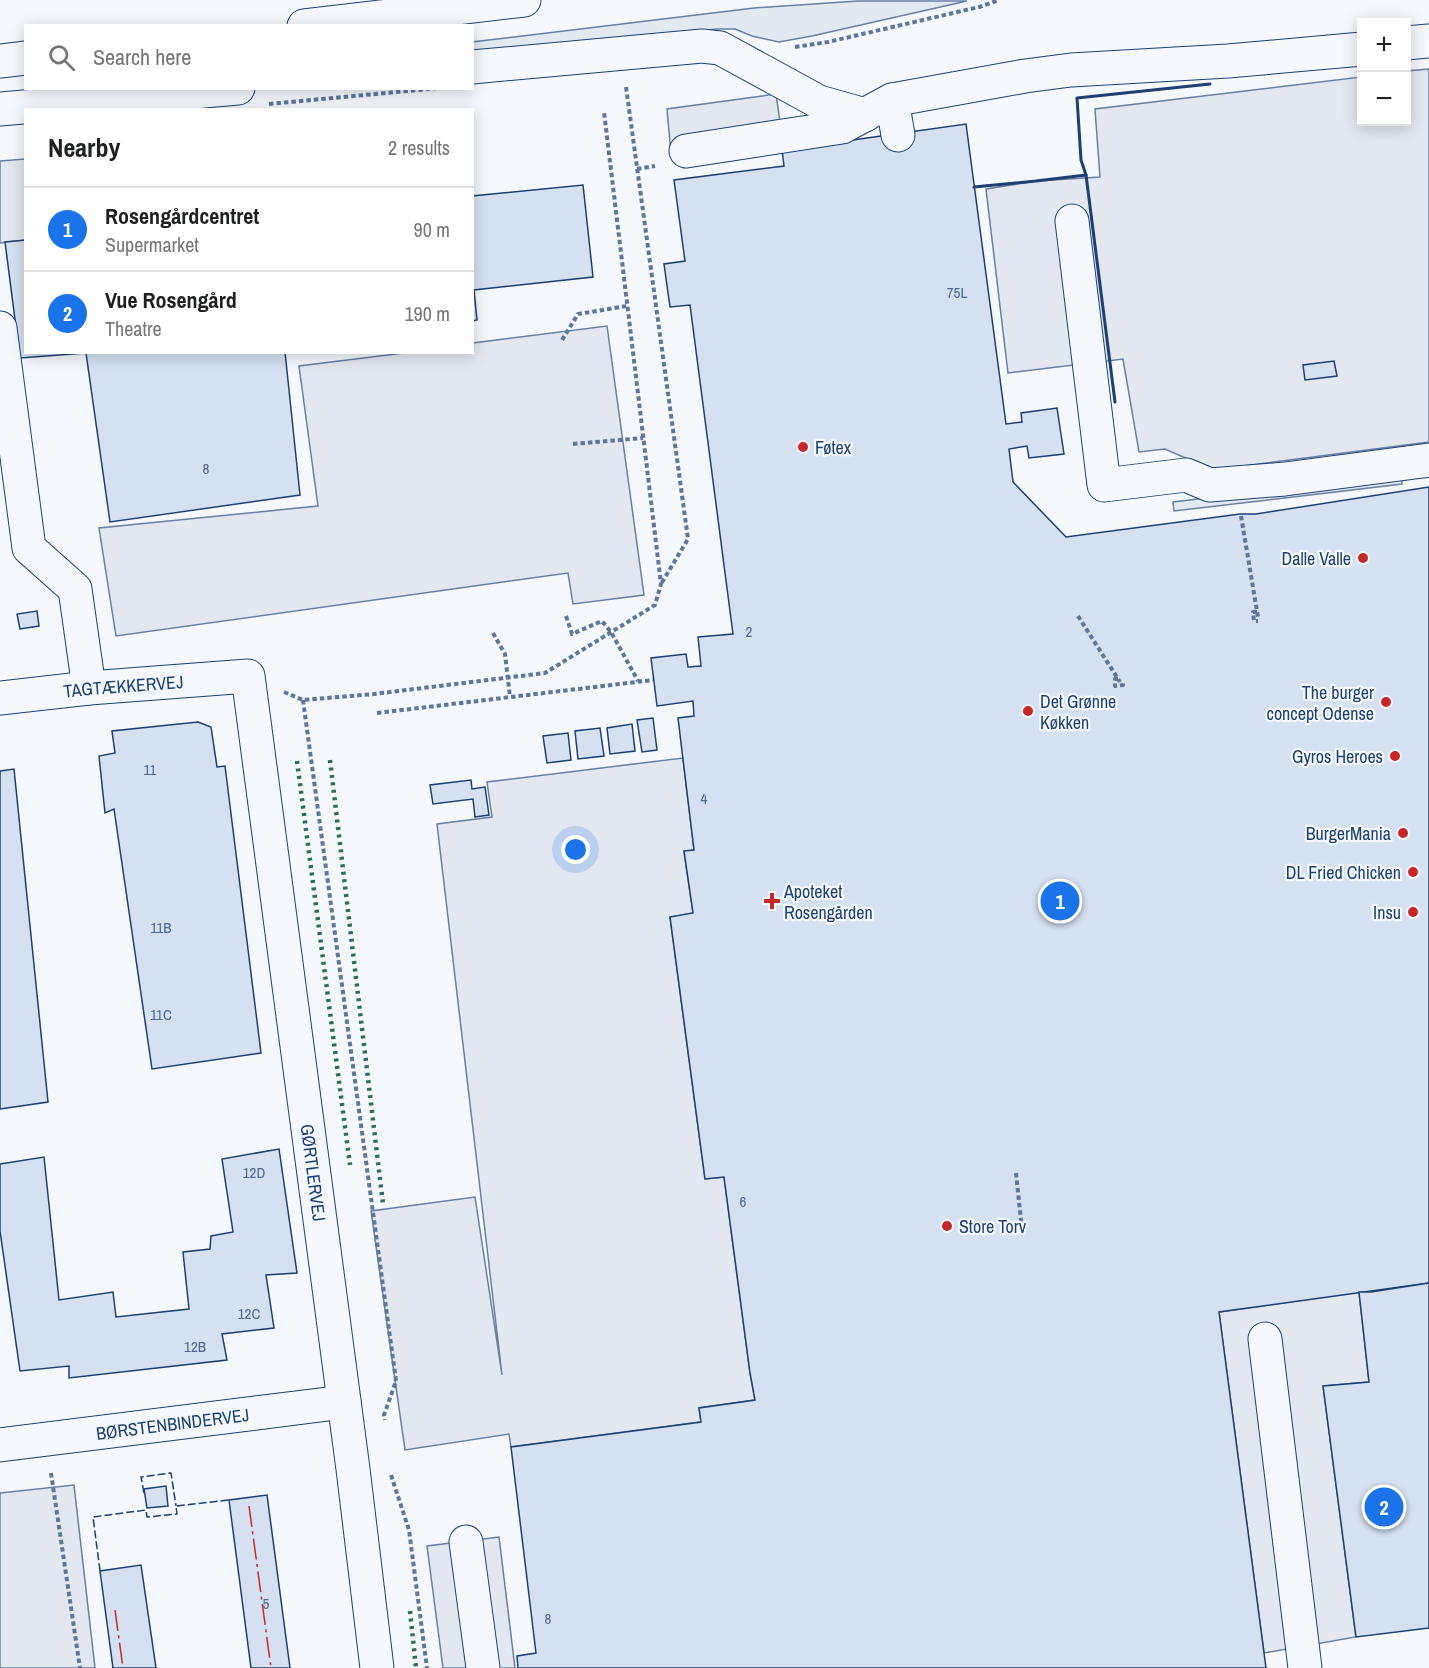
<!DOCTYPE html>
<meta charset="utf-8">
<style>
:root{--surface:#fff;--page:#f2f2f2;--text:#202124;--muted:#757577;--line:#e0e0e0;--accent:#1a73e8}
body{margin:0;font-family:"Archivo Narrow",sans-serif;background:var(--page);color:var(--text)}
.controls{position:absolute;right:18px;top:18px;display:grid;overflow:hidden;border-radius:0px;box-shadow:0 3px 15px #0003}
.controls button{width:54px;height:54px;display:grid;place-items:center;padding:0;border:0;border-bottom:2px solid var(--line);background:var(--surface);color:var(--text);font:30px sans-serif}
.you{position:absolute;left:576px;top:850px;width:21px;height:21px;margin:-15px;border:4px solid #fff;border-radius:50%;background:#1a73e8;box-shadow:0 0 0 9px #1a73e833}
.badge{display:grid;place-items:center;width:39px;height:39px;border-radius:50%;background:var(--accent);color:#fff;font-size:20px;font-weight:700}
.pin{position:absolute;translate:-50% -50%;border:3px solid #fff;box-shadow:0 2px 6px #0006}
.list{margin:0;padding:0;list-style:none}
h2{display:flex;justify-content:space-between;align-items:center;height:78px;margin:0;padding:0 24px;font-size:26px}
h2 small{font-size:20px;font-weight:400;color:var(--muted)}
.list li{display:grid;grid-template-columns:39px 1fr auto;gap:18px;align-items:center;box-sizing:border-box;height:84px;padding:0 24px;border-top:2px solid var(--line)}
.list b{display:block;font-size:22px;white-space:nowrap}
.list p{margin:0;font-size:20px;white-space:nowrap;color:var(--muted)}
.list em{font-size:20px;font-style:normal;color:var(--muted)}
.icon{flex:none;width:33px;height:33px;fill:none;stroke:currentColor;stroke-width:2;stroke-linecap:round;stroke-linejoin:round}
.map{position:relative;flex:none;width:1429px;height:1668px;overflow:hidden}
.search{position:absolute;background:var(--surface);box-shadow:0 3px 15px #0003;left:24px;top:24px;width:450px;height:66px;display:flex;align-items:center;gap:15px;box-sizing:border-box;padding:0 21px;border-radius:0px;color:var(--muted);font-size:22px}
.panel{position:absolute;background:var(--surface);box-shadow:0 3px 15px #0003;left:24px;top:108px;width:450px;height:246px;border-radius:0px}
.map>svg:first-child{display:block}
.green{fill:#e3e9f0;stroke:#687fa3;stroke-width:1.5}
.parking{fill:#e3e8f0;stroke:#687fa3;stroke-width:1.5}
.building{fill:#d5e0f0;stroke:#1d3f73;stroke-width:1.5}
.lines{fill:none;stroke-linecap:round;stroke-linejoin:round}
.minor-casing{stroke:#1d3f73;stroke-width:35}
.major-casing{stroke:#1d3f73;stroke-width:35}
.path{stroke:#5e769c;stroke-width:4;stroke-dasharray:4.5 3;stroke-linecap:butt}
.minor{stroke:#f4f7fb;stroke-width:33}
.major{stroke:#f4f7fb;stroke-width:33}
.hedge{stroke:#2c6c60;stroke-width:4.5;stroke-dasharray:3 4.5;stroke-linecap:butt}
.fence{stroke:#1d3f73;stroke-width:1.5;stroke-dasharray:8 3;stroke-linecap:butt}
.wall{stroke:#1d3f73;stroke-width:3}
.power{stroke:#c62828;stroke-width:1.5;stroke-dasharray:21 4.5 3 4.5;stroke-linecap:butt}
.poi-dot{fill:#c62828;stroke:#f4f7fb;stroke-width:2}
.labels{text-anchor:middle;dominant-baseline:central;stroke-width:4.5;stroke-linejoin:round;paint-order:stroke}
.number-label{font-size:15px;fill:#4b6792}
.poi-label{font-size:18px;fill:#1d3f73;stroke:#f4f7fb;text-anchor:end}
.street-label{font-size:18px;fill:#1d3f73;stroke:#f4f7fb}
</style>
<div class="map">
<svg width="1429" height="1668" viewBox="0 0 1429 1668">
<rect width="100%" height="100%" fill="#f4f7fb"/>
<g class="green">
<path d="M 858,1 L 967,1 L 812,36 L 779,42 L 752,36 L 735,29 L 717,29 L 473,57 L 472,42 L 754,8 Z"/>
<path d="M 1401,475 L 1402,484 L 1174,511 L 1173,502 Z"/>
</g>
<g class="parking">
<path d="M 1429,69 L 1429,442 L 1213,470 L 1165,449 L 1139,452 L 1123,359 L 1008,373 L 986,189 L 1036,181 L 1100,177 L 1095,109 L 1361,77 L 1362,122 L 1406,122 L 1407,71 Z"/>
<path d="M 776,94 L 782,136 L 671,154 L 667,109 Z"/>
<path d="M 25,159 L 25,240 L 0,243 L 0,161 Z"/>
<path d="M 607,326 L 644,595 L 573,604 L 568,573 L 116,636 L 99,528 L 318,506 L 299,366 L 404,353 L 472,352 L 473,343 Z"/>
<path d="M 683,758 L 694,850 L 684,852 L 693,913 L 670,917 L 705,1179 L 724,1177 L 750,1373 L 755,1400 L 699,1408 L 701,1422 L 511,1447 L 509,1434 L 405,1450 L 371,1211 L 475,1197 L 502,1375 L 437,824 L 492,817 L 487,782 Z"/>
<path d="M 1359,1292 L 1369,1382 L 1323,1386 L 1356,1637 L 1264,1653 L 1219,1312 Z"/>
<path d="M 74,1485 L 95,1668 L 0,1668 L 0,1493 Z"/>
<path d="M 499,1537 L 515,1668 L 443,1668 L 427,1546 Z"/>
</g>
<g class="building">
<path d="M 966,124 L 1006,424 L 1022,422 L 1021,413 L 1057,408 L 1064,454 L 1029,458 L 1027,446 L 1009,449 L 1013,482 L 1066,537 L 1240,514 L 1256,514 L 1429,487 L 1429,1283 L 1219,1312 L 1266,1668 L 518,1668 L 517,1656 L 536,1653 L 511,1447 L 701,1422 L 699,1408 L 755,1400 L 750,1373 L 724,1177 L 705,1179 L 670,917 L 693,913 L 684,851 L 694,850 L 678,718 L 694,716 L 693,701 L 657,706 L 651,658 L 686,654 L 688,667 L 701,666 L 698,637 L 733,634 L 690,305 L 670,307 L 664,264 L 685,261 L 674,180 L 784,166 L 782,150 Z"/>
<path d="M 583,185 L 593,277 L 474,290 L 477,320 L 472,321 L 472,196 Z"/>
<path d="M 26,240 L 26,352 L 285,352 L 300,495 L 110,522 L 86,353 L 20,358 L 5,242 Z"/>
<path d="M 1334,361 L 1337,376 L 1305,380 L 1303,365 Z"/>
<path d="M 37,611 L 39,626 L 20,629 L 17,614 Z"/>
<path d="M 653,718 L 657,750 L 642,752 L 637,720 Z"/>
<path d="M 198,722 L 211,727 L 217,767 L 225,766 L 261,1053 L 152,1069 L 114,809 L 105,813 L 99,756 L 115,753 L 112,731 Z"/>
<path d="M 632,724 L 635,751 L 610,754 L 607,728 Z"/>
<path d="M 600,728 L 604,756 L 578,759 L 575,731 Z"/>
<path d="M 568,733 L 571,760 L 547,763 L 543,736 Z"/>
<path d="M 14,769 L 48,1102 L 0,1109 L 0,771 Z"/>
<path d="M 471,780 L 472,789 L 485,787 L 489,815 L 475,817 L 473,799 L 433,804 L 430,785 Z"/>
<path d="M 279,1149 L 297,1273 L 266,1275 L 274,1328 L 222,1334 L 227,1360 L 69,1378 L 69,1366 L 20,1371 L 0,1231 L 0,1164 L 44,1157 L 59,1300 L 113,1292 L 116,1317 L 189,1309 L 183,1252 L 210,1249 L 211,1236 L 233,1232 L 222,1159 Z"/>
<path d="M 1429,1283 L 1429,1628 L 1356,1637 L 1323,1386 L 1369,1382 L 1359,1292 L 1371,1292 Z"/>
<path d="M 166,1486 L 168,1506 L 147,1508 L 144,1489 Z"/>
<path d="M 267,1495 L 290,1668 L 251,1668 L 229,1500 Z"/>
<path d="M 141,1565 L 156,1668 L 113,1668 L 100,1571 Z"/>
</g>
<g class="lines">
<g class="minor-casing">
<g id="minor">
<path d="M 1406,43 L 1429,41"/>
<path d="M 472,67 L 702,46 L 720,48 L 819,102 L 865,115"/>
<path d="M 892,100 L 898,135"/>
<path d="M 0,109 L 238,88"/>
<path d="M 686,151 L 842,127 L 892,100 L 1025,76 L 1071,70 L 1228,61 L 1362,49"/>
<path d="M 1072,221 L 1104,485 L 1186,475 L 1210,485 L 1285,479 L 1429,460"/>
<path d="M 0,328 L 29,548 L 75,589 L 89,688"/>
<path id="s1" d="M 0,698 L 89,688 L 248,676 L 353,1469 L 377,1668"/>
<path d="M 1265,1339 L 1305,1668"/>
<path id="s2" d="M 0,1445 L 344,1402"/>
<path d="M 466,1542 L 483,1668"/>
</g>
</g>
<g class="major-casing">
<g id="major">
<path d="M 304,26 L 524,0"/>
<path d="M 0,61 L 26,58"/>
</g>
</g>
<g class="path">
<path d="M 795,47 L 828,42 L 979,7 L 999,0"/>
<path d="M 626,87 L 688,539 L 661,584"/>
<path d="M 269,104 L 439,88"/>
<path d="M 637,169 L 655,166"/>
<path d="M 562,340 L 578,314 L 627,306"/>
<path d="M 573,444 L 643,438"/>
<path d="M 1241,516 L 1258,617"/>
<path d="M 1257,612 L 1253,612 L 1254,621 L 1258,621"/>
<path d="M 566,616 L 572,634 L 602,621 L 611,632 L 638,681"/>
<path d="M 1078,616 L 1120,682"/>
<path d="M 493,633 L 505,654 L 510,697"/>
<path d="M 1118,679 L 1115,679 L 1115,686 L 1123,685 L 1123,682"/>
<path d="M 284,692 L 303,700 L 374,694 L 545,673 L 655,605 L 661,584 L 604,112"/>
<path d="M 303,700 L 396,1381 L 384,1415 L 385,1420"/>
<path d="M 377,713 L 653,680"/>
<path d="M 1016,1173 L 1022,1230"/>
<path d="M 51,1473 L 80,1668"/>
<path d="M 391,1475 L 409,1530 L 427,1668"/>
</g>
<use href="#minor" class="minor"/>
<use href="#major" class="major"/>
<g class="hedge">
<path d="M 330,760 L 383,1204"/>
<path d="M 297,761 L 350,1165"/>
<path d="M 410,1611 L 416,1668"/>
</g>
<g class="fence">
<path d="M 144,1493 L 141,1477 L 171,1473 L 176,1506"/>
<path d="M 100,1571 L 93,1517 L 146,1510 L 147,1517 L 177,1514 L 176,1506 L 229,1500"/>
</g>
<g class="wall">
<path d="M 1086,175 L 1115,402"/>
<path d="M 974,187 L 1036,181 L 1086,175 L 1081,160 L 1077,98 L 1210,84"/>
</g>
<g class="power">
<path d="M 249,1506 L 271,1668"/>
<path d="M 115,1610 L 123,1668"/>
</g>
</g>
<g class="poi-dot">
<circle cx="803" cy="447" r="6"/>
<circle cx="1363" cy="558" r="6"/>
<circle cx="1386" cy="702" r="6"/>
<circle cx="1028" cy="711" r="6"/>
<circle cx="1395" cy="756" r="6"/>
<circle cx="1403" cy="833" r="6"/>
<circle cx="1413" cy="872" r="6"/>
<path d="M769 892h6v6h6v6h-6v6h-6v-6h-6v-6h6z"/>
<circle cx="1413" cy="912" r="6"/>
<circle cx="947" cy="1226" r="6"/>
</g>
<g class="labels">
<g class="number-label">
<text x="957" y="292">75L</text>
<text x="206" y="468">8</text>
<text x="749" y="631">2</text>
<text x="150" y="769">11</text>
<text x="704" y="798">4</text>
<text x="161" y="927">11B</text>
<text x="161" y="1014">11C</text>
<text x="254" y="1172">12D</text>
<text x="743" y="1201">6</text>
<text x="249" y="1313">12C</text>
<text x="195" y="1346">12B</text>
<text x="266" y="1603">5</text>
<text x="548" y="1618">8</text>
</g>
<g class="poi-label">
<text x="815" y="447" text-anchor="start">Føtex</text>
<text x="1351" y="558">Dalle Valle</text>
<text x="1374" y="692">The burger<tspan x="1374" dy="21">concept Odense</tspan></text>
<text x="1040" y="701" text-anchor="start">Det Grønne<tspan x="1040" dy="21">Køkken</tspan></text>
<text x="1383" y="756">Gyros Heroes</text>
<text x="1391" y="833">BurgerMania</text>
<text x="1401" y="872">DL Fried Chicken</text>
<text x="784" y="891" text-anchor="start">Apoteket<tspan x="784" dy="21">Rosengården</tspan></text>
<text x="1401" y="912">Insu</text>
<text x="959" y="1226" text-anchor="start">Store Torv</text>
</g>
<g class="street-label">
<text stroke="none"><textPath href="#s1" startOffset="124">TAGTÆKKERVEJ</textPath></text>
<text stroke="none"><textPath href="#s1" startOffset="750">GØRTLERVEJ</textPath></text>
<text stroke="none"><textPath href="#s2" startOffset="174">BØRSTENBINDERVEJ</textPath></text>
</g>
</g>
</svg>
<div class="controls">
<button>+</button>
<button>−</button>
</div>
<div class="you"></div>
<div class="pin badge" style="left:1060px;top:901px">1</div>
<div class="pin badge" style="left:1384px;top:1507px">2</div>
<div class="search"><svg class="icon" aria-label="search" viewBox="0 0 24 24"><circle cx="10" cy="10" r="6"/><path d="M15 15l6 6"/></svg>Search here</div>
<section class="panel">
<h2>Nearby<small>2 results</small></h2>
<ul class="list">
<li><span class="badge">1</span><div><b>Rosengårdcentret</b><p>Supermarket</p></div><em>90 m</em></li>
<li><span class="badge">2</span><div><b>Vue Rosengård</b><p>Theatre</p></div><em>190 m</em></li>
</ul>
</section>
</div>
